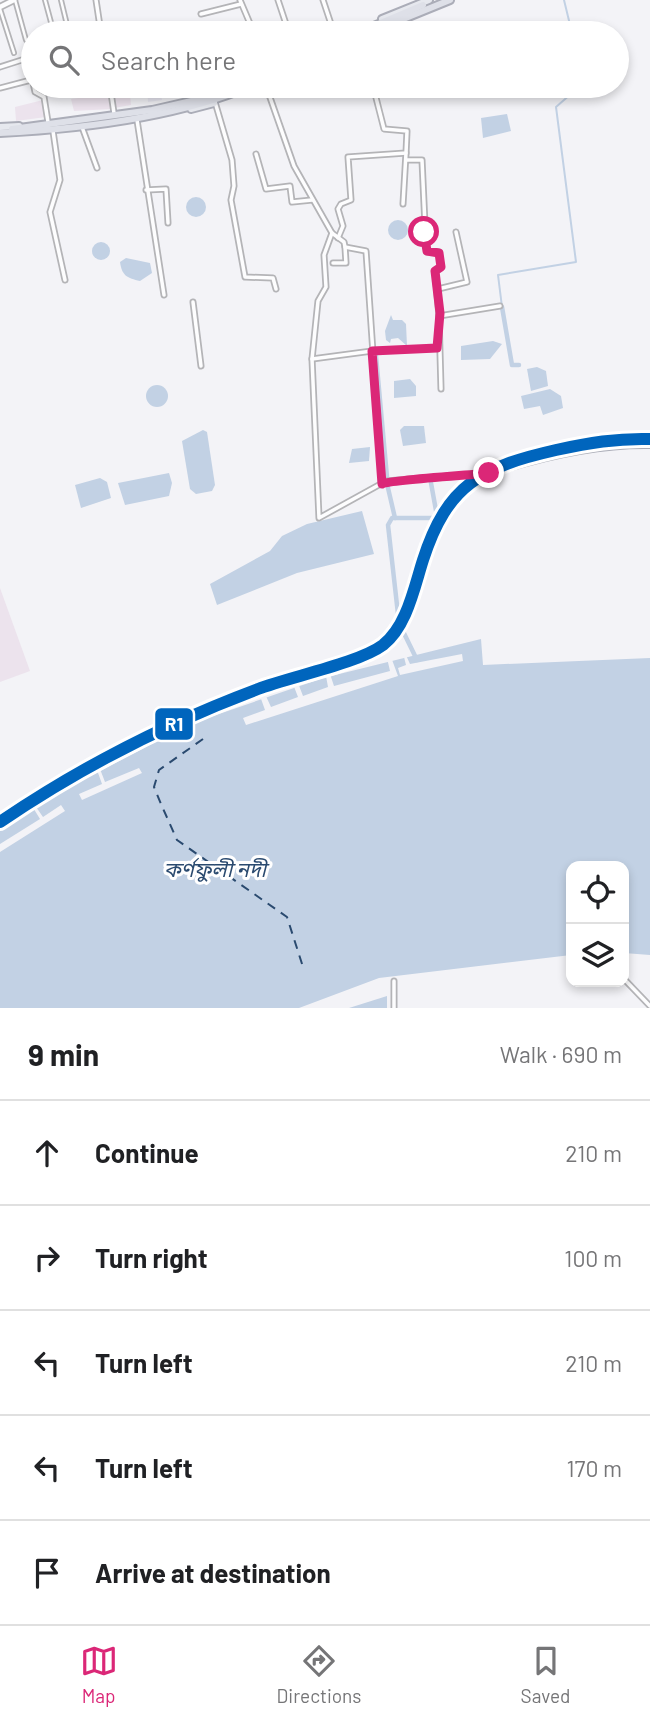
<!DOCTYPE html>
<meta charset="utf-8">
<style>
:root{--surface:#fff;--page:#f6f6f6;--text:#202124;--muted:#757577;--line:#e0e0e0;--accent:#db2777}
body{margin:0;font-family:Barlow,"Noto Sans Bengali",sans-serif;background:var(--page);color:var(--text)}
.controls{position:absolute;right:21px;bottom:21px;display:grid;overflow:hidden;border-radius:14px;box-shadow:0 4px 10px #0003}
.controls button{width:63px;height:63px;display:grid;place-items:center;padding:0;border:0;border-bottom:2px solid var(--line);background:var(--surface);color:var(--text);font:35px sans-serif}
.stop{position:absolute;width:21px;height:21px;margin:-16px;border:5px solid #db2777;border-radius:50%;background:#fff}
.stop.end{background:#db2777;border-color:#fff;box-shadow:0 2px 7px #0008}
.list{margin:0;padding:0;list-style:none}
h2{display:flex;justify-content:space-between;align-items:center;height:91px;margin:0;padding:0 28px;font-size:30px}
h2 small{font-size:23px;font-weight:400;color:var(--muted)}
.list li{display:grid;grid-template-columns:46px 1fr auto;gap:21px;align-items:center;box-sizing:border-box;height:105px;padding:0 28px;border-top:2px solid var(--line)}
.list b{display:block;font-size:26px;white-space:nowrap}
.list em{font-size:23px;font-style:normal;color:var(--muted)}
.icon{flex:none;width:38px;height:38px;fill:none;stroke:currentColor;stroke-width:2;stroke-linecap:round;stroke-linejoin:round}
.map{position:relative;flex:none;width:650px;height:1008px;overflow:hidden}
.search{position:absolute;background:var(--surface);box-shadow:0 4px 10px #0003;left:21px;right:21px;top:21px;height:77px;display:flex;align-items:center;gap:18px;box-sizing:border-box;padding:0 24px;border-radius:38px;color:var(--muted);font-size:26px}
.sheet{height:616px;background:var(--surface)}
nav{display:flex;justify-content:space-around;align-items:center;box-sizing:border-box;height:98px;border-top:2px solid var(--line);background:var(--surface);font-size:19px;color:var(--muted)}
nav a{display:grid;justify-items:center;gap:4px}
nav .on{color:var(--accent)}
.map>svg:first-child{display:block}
.built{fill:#e8e7f1}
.green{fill:#ece3ed}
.water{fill:#c2d1e4}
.pier{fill:#f3f3f7}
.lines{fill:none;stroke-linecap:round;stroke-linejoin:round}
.stream{stroke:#c2d1e4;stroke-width:2}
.canal{stroke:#c2d1e4;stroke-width:4.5}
.ferry{stroke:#2a4a6f;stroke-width:2;stroke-dasharray:9 7;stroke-linecap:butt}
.pedestrian-casing{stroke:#b4b4b7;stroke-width:6}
.minor-casing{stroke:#b4b4b7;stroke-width:7}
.tertiary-casing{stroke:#b4b4b7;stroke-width:8}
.primary-casing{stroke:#abadb8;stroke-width:10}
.trunk-casing{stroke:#abadb8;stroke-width:10}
.pedestrian{stroke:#fdfdfe;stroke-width:2.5}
.minor{stroke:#fdfdfe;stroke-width:3.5}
.tertiary{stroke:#fdfdfe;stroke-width:4.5}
.primary{stroke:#e6e8ee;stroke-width:6}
.trunk{stroke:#dee0e8;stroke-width:6}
.rail-1-casing{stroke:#fff;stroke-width:18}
.rail-1{stroke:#0065bd;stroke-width:12}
.route{stroke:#db2777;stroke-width:9}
.labels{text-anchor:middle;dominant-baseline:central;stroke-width:6;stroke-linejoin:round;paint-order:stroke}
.water-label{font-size:21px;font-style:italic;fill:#2a4a6f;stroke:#fff}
.line-badge{stroke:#fff;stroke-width:2.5}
.badge-label{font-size:19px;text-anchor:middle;font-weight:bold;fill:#fff}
</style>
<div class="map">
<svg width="650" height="1008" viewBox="0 0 650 1008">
<rect width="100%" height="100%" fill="#f3f3f7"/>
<path class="built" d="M 147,86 L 160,86 L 162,100 L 148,102 Z"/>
<g class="green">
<path d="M 76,86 L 108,86 L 112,109 L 74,111 L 71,99 L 78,98 Z"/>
<path d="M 130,93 L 131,105 L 114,108 L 112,95 Z"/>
<path d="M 43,100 L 46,117 L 16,121 L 15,107 Z"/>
<path d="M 0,588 L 30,671 L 0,682 Z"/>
</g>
<g class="water">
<path d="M 507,114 L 511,131 L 483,138 L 481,118 Z"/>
<circle cx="196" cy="207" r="10"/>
<circle cx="398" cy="230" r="10"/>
<circle cx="101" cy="251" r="9"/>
<path d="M 126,258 L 150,263 L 152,273 L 140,281 C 127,278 122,276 120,262 Z"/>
<path d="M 391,315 L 393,320 L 402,320 L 406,324 L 407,346 L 398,338 L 391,339 L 390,343 L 386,340 L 385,331 Z"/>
<path d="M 493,341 L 502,344 L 490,359 L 461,360 L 461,346 Z"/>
<path d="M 537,367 L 546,371 L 548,386 L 531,391 L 527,369 Z"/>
<path d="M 410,379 L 416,386 L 416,396 L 394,398 L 394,381 Z"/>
<circle cx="157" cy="396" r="11"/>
<path d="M 550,389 L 561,396 L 563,408 L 543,415 L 540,406 L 524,409 L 521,396 Z"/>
<path d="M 404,426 L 424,426 L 426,443 L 403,446 L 400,430 Z"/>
<path d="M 203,430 L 207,432 L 215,485 L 212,491 L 196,494 L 190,489 L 182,441 Z"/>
<path d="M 370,447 L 369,461 L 349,463 L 352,449 Z"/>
<path d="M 169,473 L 172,483 L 169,496 L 125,505 L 118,483 Z"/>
<path d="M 100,478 L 107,482 L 111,498 L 81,508 L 75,485 Z"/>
<path d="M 362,511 L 374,554 L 297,573 L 217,605 L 210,584 L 270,551 L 282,536 L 307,524 Z"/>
<path d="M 481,639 L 483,665 L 650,658 L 650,955 L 624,953 L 624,866 L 571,866 L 571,955 L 379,978 L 299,1008 L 0,1008 L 0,830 L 60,792 L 190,724 L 323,678 Z"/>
<path d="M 387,996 L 387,1008 L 349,1008 Z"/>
</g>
<g class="pier">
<path d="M 403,653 L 405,653 L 410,664 L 462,654 L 463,661 L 400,675 L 398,668 L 406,665 Z"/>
<path d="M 391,657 L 398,676 L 246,725 L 243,718 L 265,710 L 260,696 L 265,694 L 271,707 L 298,697 L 293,684 L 298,683 L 303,696 L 328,687 L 326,676 L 330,674 L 334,686 L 390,671 L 387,658 Z"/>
<path d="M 139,768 L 142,773 L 82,800 L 79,794 L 102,784 L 97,770 L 100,769 L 105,782 Z"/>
<path d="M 34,804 L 43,817 L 61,805 L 65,811 L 0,852 L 0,844 L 40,819 L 32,806 Z"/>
</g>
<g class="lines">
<g class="stream">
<path d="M 564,0 L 572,33"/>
<path d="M 502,307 L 498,275 L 576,262 L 556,107 L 580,86"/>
</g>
<g class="canal">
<path d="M 502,307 L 512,365 L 519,365"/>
<path d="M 376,356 L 388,488 L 395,518"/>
<path d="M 417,660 L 399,623 L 388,525 L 392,518 L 434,518 L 437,516 L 431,483"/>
</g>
<path class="ferry" d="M 203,739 L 159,770 L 154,787 L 161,804 L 177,840 L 287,917 L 303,967"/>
<g class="pedestrian-casing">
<g id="pedestrian">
<path d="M 15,0 L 26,40"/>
<path d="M 45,0 L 52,26"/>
<path d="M 61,0 L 69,33"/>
<path d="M 0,9 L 14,53"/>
</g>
</g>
<g class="minor-casing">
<g id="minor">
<path d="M 96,0 L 101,33"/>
<path d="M 240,0 L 254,33"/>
<path d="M 278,0 L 289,33"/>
<path d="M 323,0 L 334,33"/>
<path d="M 201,14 L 241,4"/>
<path d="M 0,67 L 28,58 L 35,92 L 44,97 L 48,122"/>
<path d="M 110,86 L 114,113"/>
<path d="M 194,86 L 196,98"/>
<path d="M 266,86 L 294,166 L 332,233 L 344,242 L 345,247 L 366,251 L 382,484"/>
<path d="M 0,88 L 31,80"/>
<path d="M 215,102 L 232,160 L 234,186 L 231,200 L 245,277 L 273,278 L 276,289"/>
<path d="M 137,120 L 164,295"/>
<path d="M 82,127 L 97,168"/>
<path d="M 53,131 L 60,180 L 50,212 L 65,280"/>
<path d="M 256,154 L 266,189 L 290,186 L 292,202 L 312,200"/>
<path d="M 407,160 L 422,160 L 426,247 L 427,252 L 439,252 L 441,267 L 435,271 L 439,316"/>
<path d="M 146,190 L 166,189 L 168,223"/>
<path d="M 403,204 L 406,153"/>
<path d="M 332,233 L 324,255 L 326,287 L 318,301 L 312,359 L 319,518 L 386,481 L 489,473"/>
<path d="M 338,238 L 343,226 L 338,209 L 341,204 L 351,200 L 348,157 L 406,153 L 407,131 L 384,129 L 373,86"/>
<path d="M 333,263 L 346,263 L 345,247"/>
<path d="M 438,289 L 467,282 L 456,232"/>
<path d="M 193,302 L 201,366"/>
<path d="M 312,359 L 372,351 L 437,348"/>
<path d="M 441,389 L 439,316 L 500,306"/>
<path d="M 394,981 L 394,1008"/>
<path d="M 626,981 L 650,1006"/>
</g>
</g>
<g class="tertiary-casing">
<path id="tertiary" d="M 0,7 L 14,0"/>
</g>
<g class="primary-casing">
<g id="primary">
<path d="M 382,19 L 429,0"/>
<path d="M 202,97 L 234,86"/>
<path d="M 191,109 L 214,103"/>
<path d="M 0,127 L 19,126"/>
</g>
</g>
<g class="trunk-casing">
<g id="trunk">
<path d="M 357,33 L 423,5"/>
<path d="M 369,33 L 450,0"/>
<path d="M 12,129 L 152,110 L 209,97"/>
<path d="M 0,133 C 81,129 176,118 251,86"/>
<path d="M 489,473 C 541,456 595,443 650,444"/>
</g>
</g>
<use href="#pedestrian" class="pedestrian"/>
<use href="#minor" class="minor"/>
<use href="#tertiary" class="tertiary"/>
<use href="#primary" class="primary"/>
<use href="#trunk" class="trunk"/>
<g class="rail-1-casing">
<path id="rail-1" d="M 0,822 C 81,767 167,723 258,689 C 289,677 359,663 383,645 C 407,626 414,588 423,560 C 447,485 481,467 556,450 C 588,443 617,438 650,439"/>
</g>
<use href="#rail-1" class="rail-1"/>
</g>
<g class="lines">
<path class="route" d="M 424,232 L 427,251 L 439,253 L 441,267 L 435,271 L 440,313 L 437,348 L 372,351 L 382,484 C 389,480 472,475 489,473"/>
</g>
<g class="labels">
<g class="water-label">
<text x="215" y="868">কর্ণফুলী নদী</text>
</g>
</g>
<rect class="line-badge" x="154" y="707" width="40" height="34" rx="7" fill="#0065bd"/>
<g class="badge-label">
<text x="174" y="731">R1</text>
</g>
</svg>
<div class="controls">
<button><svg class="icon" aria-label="locate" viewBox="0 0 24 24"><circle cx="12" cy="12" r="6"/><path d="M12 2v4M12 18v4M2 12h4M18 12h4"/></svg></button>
<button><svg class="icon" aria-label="layers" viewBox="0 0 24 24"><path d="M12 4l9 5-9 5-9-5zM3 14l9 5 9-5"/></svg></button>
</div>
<div class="stop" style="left:424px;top:232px"></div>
<div class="stop end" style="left:489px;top:473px"></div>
<div class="search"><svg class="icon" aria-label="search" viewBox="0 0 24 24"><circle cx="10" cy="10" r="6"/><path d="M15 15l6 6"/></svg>Search here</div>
</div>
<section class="sheet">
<h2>9 min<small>Walk · 690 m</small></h2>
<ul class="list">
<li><svg class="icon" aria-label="ahead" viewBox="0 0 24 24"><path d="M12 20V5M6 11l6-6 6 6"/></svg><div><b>Continue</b></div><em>210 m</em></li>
<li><svg class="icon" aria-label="right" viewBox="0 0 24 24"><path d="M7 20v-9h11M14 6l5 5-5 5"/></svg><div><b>Turn right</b></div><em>100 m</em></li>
<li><svg class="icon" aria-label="left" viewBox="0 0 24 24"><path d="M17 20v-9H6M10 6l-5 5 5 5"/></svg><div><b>Turn left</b></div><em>210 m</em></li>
<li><svg class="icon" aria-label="left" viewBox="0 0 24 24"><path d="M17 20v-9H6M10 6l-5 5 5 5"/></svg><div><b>Turn left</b></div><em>170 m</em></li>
<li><svg class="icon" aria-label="arrive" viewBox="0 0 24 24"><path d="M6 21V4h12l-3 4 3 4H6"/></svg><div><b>Arrive at destination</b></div></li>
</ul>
</section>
<nav>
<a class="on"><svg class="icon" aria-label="map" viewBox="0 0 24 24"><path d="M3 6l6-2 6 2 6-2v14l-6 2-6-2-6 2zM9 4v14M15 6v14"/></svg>Map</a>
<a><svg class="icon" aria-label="directions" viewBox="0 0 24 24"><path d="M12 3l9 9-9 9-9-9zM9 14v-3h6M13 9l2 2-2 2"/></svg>Directions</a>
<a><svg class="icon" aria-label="saved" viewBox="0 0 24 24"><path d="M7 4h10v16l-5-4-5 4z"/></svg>Saved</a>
</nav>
